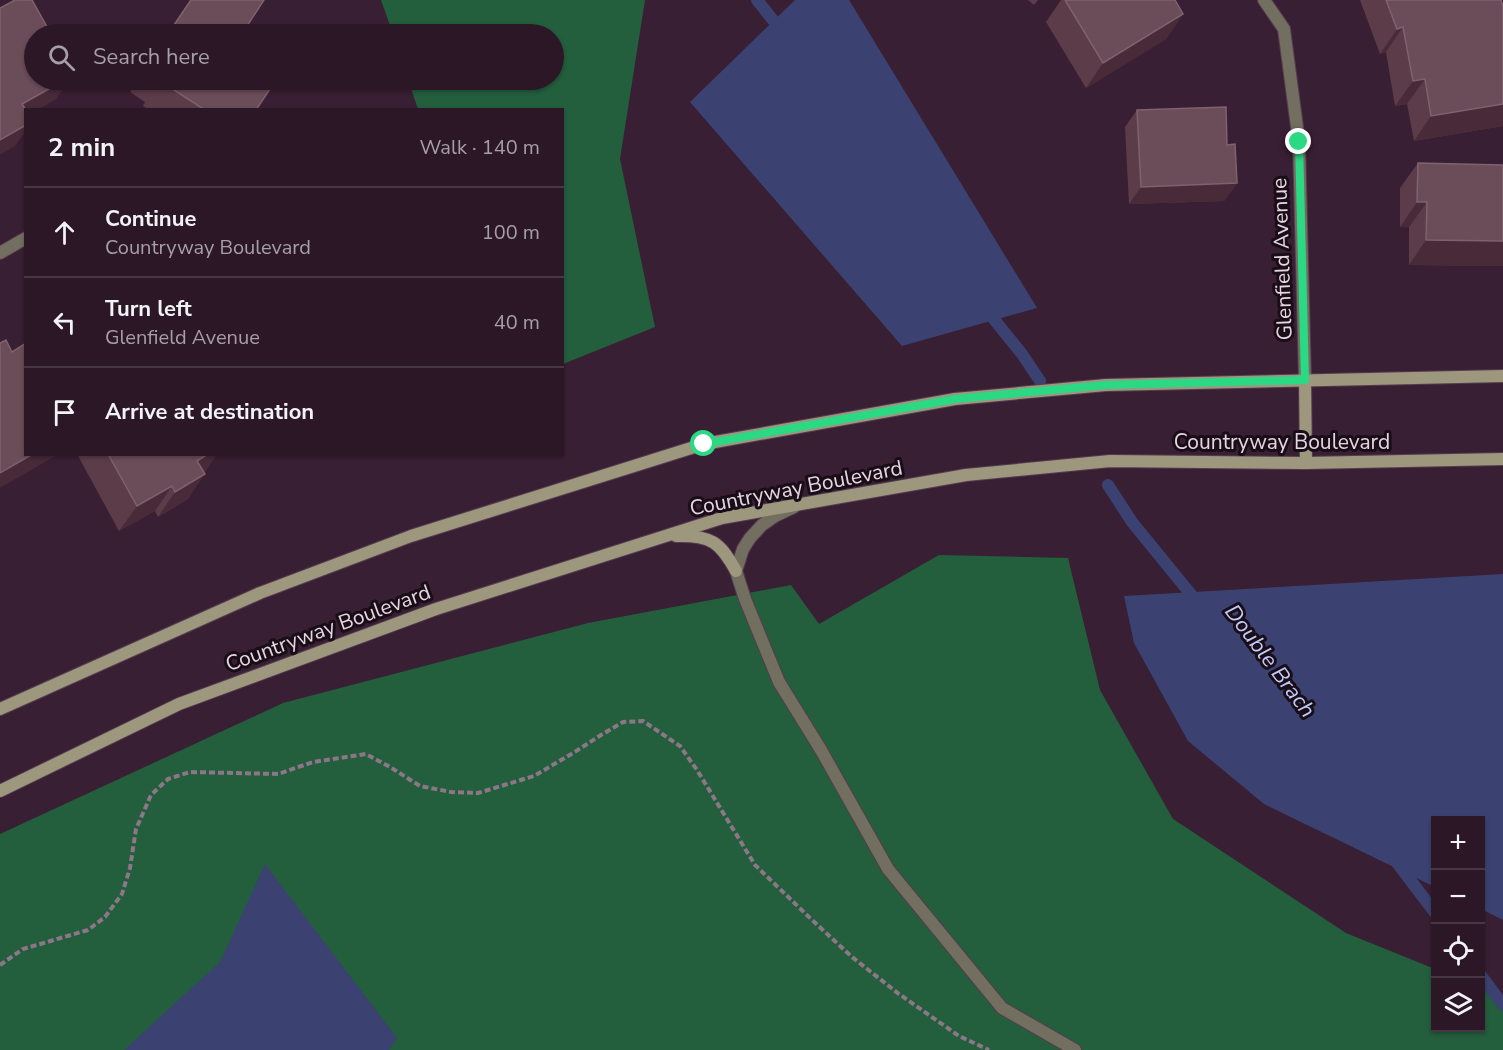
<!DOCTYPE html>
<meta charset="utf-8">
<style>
:root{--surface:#2b1726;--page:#372432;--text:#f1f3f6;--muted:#a69fa7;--line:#473643}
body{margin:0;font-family:"Nunito Sans",sans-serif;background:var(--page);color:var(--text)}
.controls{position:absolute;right:18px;bottom:18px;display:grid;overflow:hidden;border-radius:0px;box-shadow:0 2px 4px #0004}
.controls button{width:54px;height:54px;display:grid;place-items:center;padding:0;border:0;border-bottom:2px solid var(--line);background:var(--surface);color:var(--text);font:30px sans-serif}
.stop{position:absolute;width:18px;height:18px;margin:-14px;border:4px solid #2bd884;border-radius:50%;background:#fff}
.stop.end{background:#2bd884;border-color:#fff;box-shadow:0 2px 6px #0008}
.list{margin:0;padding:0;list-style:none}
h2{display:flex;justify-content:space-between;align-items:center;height:78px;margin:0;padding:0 24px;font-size:26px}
h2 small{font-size:20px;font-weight:400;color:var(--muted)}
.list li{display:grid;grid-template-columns:39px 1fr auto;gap:18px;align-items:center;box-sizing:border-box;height:90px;padding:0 24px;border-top:2px solid var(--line)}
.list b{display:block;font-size:22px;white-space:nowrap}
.list p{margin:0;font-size:20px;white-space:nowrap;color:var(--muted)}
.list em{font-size:20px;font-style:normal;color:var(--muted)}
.icon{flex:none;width:33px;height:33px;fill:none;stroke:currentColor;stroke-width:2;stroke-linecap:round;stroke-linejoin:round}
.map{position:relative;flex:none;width:1503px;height:1050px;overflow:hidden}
.search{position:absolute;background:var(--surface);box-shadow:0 2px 4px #0004;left:24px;top:24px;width:540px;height:66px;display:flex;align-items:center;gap:15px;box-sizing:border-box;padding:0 21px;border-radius:33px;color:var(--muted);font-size:22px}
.panel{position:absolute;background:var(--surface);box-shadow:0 2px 4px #0004;left:24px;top:108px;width:540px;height:348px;border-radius:0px}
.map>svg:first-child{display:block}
.green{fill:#235e3d}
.water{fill:#3b4272}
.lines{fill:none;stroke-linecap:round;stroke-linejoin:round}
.stream{stroke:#3b4272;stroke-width:12}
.lane-casing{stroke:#553c4f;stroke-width:14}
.street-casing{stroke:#553c4f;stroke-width:14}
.secondary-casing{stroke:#553c4f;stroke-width:14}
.path{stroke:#8c7687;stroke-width:4;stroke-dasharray:6 3;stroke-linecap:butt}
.lane{stroke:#736f60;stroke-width:12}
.street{stroke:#736f60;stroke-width:12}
.secondary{stroke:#9d977e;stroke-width:12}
.wall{fill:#5c3c49}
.shaded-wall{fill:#482a39}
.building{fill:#6b4d59;stroke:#7f626e;stroke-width:1.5}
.route{stroke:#2bd884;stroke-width:8}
.labels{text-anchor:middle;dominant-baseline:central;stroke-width:6;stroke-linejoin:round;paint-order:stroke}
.street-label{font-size:21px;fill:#e7d5e2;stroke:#190e17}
.water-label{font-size:22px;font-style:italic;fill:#c0cafa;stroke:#190e17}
</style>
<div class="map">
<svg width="1503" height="1050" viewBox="0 0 1503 1050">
<rect width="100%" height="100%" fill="#391f33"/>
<g class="green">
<path d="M 381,0 L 645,0 L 620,159 L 655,327 L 563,364 L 562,110 L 418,109 L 408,80 L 554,80 L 554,34 L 393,34 Z"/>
<path d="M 939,555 L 1068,558 L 1100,690 L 1173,819 L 1346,933 L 1435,969 L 1436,1028 L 1480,1028 L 1481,988 L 1503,997 L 1503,1050 L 0,1050 L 0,834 L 283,703 L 588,623 L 791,585 L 819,624 Z"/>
</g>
<g class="water">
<path d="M 795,0 L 849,0 L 1037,308 L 902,346 L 690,102 Z"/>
<path d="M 1503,574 L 1503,920 L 1481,909 L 1480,820 L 1436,820 L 1435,887 L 1264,804 L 1188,741 L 1134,643 L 1124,596 Z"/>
<path d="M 265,864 L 397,1038 L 389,1050 L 124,1050 L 220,962 Z"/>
</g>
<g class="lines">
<g class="stream">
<path d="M 757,0 L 784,34"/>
<path d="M 984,307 L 1022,354 L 1040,381"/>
<path d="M 1108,485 L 1132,522 L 1198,603"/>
<path d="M 1395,860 L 1436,914"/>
<path d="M 1480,974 L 1503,1005"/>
</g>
<g class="lane-casing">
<path id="lane" d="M 794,507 L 775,516 L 762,525 L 750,538 L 743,549 L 736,571 L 745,599 L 779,682 L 821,750 L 888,869 L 1002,1008 L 1075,1050"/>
</g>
<g class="street-casing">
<g id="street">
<path d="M 1264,0 L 1284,29 L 1299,142 L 1305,380"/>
<path d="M 0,253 L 26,238"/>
</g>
</g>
<g class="secondary-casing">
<g id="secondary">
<path d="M 1305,380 L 1306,463"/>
<path d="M 676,536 C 711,535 720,542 736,571"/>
<path d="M 0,709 L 260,593 L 411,536 L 704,444 L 955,399 L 1106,385 L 1503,376"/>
<path d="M 0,791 L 179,704 L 436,609 L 722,518 L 966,475 L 1110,461 L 1306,463 L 1503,459"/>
</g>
</g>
<path class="path" d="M 0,965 L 23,949 L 88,930 L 105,917 L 122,894 L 130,868 L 136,829 L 151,795 L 168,779 L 190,772 L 278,774 L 313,762 L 366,754 L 390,767 L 420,786 L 451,792 L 478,793 L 534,776 L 573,753 L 601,735 L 623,722 L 643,721 L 680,746 L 697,770 L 755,865 L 811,919 L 852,957 L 899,994 L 959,1036 L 989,1050"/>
<use href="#lane" class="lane"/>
<use href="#street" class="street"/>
<use href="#secondary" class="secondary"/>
</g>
<g class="wall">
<path d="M 190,0 L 264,0 L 247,26 L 261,34 L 167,34 Z"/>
<path d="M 1028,0 L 1038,0 L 1034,5 Z"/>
<path d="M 1061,0 L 1175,0 L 1183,14 L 1166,39 L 1086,88 L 1046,22 Z"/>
<path d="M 1360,0 L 1501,0 L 1503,6 L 1503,126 L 1414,141 L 1407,104 L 1395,106 L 1386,52 L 1380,54 Z"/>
<path d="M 138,80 L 276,80 L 256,110 L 149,110 L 143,106 L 145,102 L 130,92 Z"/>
<path d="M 1137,110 L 1227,145 L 1237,183 L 1224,201 L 1129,204 L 1125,127 Z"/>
<path d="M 1418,163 L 1503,165 L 1503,266 L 1409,265 L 1409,227 L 1400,227 L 1400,188 Z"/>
<path d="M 77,454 L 217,454 L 206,470 L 203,472 L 188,499 L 158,517 L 155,511 L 119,531 Z"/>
</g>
<g class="shaded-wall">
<path d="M 1183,14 L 1166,39 L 1086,88 L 1103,63 Z"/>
<path d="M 1403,27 L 1386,52 L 1380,54 L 1397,29 Z"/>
<path d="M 1425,79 L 1407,104 L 1395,106 L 1413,81 Z"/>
<path d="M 65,80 L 70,80 L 56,99 L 38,110 L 26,110 L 22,104 Z"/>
<path d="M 1503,104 L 1503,126 L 1414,141 L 1431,116 Z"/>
<path d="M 26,125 L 26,131 L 15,146 L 0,155 L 0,140 Z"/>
<path d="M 1237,183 L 1224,201 L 1129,204 L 1141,187 Z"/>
<path d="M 1417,202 L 1427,202 L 1409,227 L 1400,227 Z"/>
<path d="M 1426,240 L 1503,241 L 1503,266 L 1409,265 Z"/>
<path d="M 33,454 L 59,454 L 0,488 L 0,473 Z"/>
<path d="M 208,454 L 217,454 L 206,470 L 180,486 L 197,461 Z"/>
<path d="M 205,474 L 188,499 L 158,517 L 175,492 Z"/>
<path d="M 172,486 L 155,511 L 119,531 L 137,506 Z"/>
</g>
<g class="building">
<path d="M 15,0 L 32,0 L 51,34 L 34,34 L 34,80 L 65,80 L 22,104 L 26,110 L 26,125 L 0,140 L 0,8 Z"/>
<path d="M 191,0 L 264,0 L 247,26 L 261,34 L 168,34 Z"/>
<path d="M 1065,0 L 1175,0 L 1183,14 L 1103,63 Z"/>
<path d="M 1386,0 L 1501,0 L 1503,6 L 1503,104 L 1431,116 L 1425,79 L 1413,81 L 1403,27 L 1397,29 Z"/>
<path d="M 161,80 L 276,80 L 256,110 L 205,110 L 160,81 Z"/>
<path d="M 1226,107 L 1227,145 L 1235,144 L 1237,183 L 1141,187 L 1137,110 Z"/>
<path d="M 1418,163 L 1503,165 L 1503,241 L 1426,240 L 1427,202 L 1417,202 Z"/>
<path d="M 6,340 L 12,352 L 26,343 L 26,454 L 33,454 L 0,473 L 0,343 Z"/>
<path d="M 108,454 L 208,454 L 197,461 L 205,474 L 175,492 L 172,486 L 137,506 Z"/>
</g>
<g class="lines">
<path class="route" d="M 704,444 L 955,399 L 1106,385 L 1305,380 L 1299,142"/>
</g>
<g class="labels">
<g class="street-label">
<text transform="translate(1282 259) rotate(-92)">Glenfield Avenue</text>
<text x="1282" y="442">Countryway Boulevard</text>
<text transform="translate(796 488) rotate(-11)">Countryway Boulevard</text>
<text transform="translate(328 628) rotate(-20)">Countryway Boulevard</text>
</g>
<g class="water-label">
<text transform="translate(1270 661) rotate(53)">Double Brach</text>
</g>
</g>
</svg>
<div class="controls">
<button>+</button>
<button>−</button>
<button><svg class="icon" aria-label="locate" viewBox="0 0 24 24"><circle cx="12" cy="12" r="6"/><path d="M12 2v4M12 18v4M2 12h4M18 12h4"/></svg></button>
<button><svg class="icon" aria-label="layers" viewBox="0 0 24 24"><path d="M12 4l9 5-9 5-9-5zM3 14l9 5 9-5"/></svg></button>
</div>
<div class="stop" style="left:704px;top:444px"></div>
<div class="stop end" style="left:1299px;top:142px"></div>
<div class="search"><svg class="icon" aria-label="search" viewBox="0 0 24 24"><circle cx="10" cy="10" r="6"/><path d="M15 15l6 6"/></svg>Search here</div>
<section class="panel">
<h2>2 min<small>Walk · 140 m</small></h2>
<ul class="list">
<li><svg class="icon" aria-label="ahead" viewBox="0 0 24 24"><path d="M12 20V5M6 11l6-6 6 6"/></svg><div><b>Continue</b><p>Countryway Boulevard</p></div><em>100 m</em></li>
<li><svg class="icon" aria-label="left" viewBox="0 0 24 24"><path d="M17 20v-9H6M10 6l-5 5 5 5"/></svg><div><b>Turn left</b><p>Glenfield Avenue</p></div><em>40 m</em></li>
<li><svg class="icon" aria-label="arrive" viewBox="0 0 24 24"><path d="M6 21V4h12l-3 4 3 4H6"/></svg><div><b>Arrive at destination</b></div></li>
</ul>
</section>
</div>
